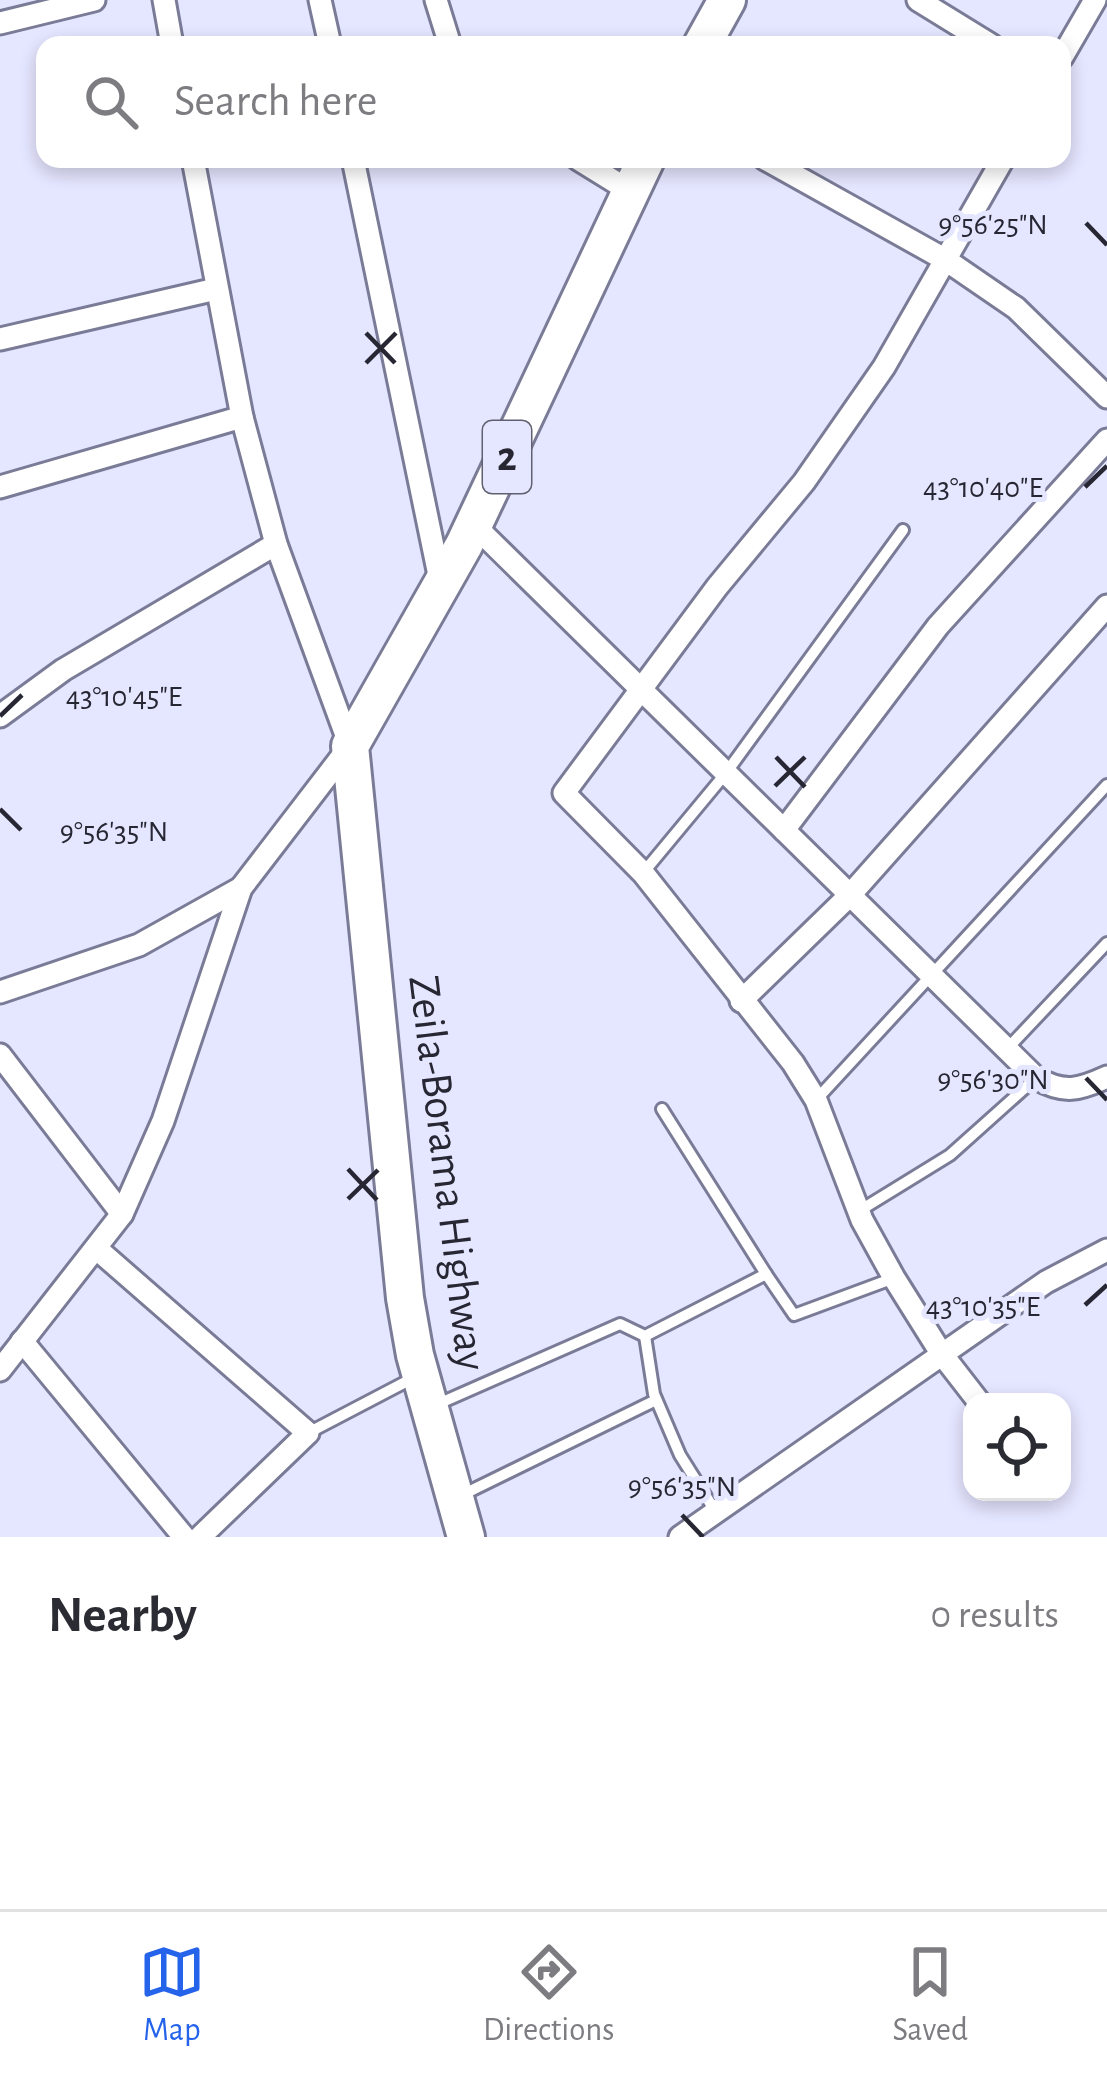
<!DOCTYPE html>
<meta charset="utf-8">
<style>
:root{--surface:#fff;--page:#f7f7f7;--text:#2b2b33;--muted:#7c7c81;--line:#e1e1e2;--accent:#2563eb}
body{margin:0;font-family:"Alegreya Sans",sans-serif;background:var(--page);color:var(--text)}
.controls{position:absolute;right:36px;bottom:36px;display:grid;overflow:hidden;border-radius:24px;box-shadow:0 6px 18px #0003}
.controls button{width:108px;height:108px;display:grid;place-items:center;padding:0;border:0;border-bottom:3px solid var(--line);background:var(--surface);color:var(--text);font:60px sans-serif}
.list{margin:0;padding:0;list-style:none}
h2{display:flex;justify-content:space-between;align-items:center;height:156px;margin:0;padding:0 48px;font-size:51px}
h2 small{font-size:39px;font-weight:400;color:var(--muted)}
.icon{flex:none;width:66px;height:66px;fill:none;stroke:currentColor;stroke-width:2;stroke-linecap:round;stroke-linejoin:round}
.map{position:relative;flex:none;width:1107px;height:1537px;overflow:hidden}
.search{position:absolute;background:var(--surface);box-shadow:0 6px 18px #0003;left:36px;right:36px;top:36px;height:132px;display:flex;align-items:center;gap:30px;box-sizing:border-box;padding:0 42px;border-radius:24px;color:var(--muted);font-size:45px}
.sheet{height:372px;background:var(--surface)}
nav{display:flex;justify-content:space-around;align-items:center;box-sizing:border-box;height:168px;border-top:3px solid var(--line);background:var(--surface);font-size:33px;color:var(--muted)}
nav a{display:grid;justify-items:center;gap:6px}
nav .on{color:var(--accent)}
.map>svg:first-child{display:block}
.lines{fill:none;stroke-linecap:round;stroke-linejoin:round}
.service-casing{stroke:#7a7b96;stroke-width:16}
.minor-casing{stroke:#7a7b96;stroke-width:27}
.trunk-casing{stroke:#7a7b96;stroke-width:42}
.service{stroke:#fff;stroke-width:10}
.minor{stroke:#fff;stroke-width:21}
.trunk{stroke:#fff;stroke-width:36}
.ticks{fill:none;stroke:#272733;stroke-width:4.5}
.labels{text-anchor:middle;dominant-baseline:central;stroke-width:10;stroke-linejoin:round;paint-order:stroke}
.shield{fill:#e5e6ff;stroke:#606070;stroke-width:3}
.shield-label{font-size:42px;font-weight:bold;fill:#272733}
.street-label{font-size:45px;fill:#272733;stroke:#e5e6ff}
.ticks-label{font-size:30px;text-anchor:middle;fill:#272733;stroke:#e5e6ff;stroke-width:10;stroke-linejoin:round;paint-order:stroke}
</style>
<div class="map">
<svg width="1107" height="1537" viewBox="0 0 1107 1537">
<rect width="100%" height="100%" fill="#e5e6ff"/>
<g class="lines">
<g class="service-casing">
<g id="service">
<path d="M 643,873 L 726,773 L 903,530"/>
<path d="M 1007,1049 L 1107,943"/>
<path d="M 816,1100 L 1107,785"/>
<path d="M 662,1109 L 766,1274"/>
<path d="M 859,1211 L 950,1155 L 1036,1078"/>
<path d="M 645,1336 L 654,1394 L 680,1455 L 717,1514"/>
<path d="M 438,1404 L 620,1324 L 645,1336 L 766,1274 L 794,1315 L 894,1278"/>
<path d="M 308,1433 L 417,1376"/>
<path d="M 460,1496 L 656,1400"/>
</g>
</g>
<g class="minor-casing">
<g id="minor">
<path d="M 164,0 L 172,45"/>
<path d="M 320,0 L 330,45"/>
<path d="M 436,0 L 450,45"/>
<path d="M 918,0 L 991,45"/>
<path d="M 0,23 L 94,0"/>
<path d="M 1062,57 L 1095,0"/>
<path d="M 353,159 L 441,585"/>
<path d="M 578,159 L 633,193"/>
<path d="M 765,159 L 946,260 L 1016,308 L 1107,397"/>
<path d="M 0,339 L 216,289"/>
<path d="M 0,487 L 242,417"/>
<path d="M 474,525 L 1036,1078 C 1064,1094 1079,1090 1107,1077"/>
<path d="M 0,716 L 63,670 L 276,544"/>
<path d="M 784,830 L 938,626 L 1107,440"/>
<path d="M 0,992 L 139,945 L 241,888"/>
<path d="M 741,1001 L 850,895 L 1107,606"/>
<path d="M 0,1055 L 122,1214"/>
<path d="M 97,1249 L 308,1433 L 200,1537"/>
<path d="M 22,1341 L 184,1537"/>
<path d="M 0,1370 L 122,1214 L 163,1121 L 241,888 L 350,746 L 276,544 L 242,417 L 193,159"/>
<path d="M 979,1402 L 941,1353 L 894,1278 L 862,1220 L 816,1100 L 793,1063 L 643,873 L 564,793 L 717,587 L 804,482 L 884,367 L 1003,159"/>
<path d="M 680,1537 L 1046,1282 L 1107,1250"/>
</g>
</g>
<g class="trunk-casing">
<g id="trunk">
<path d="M 702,45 L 727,0"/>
<path d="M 466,1537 L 415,1355 L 405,1298 L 350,746 L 464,545 L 646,159"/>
</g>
</g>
<use href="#service" class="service"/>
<use href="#minor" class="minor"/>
<use href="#trunk" class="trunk"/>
</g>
<path class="ticks" d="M 1086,223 L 1107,245M 366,333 L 395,363M 366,363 L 396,333M 1085,487 L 1107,466M 0,716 L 22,695M 776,757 L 805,787M 775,786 L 805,757M 0,809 L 21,830M 1086,1078 L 1107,1100M 348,1169 L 377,1200M 348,1199 L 378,1170M 1085,1305 L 1107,1285M 682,1515 L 703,1537"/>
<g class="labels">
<rect class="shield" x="483" y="421" width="48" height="72" rx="9"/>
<g class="shield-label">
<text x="507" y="457">2</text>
</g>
<g class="street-label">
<text transform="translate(447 1173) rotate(83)">Zeila-Borama Highway</text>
</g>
</g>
<g class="ticks-label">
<text x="993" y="234">9°56'25"N</text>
<text x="983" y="497">43°10'40"E</text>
<text x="124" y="706">43°10'45"E</text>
<text x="114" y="841">9°56'35"N</text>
<text x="993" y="1089">9°56'30"N</text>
<text x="983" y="1316">43°10'35"E</text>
<text x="682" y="1496">9°56'35"N</text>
</g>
</svg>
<div class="controls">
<button><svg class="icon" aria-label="locate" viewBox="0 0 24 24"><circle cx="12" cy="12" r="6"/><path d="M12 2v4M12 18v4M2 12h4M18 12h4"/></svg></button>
</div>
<div class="search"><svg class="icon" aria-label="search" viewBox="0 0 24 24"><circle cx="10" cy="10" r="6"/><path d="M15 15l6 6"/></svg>Search here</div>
</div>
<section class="sheet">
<h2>Nearby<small>0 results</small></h2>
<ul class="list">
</ul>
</section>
<nav>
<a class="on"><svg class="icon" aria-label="map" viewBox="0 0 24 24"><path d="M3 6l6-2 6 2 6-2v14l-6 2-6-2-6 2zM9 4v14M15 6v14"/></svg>Map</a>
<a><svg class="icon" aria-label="directions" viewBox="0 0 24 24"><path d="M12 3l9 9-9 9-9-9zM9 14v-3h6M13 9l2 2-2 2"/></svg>Directions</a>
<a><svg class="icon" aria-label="saved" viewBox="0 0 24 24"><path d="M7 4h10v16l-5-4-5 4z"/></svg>Saved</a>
</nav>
